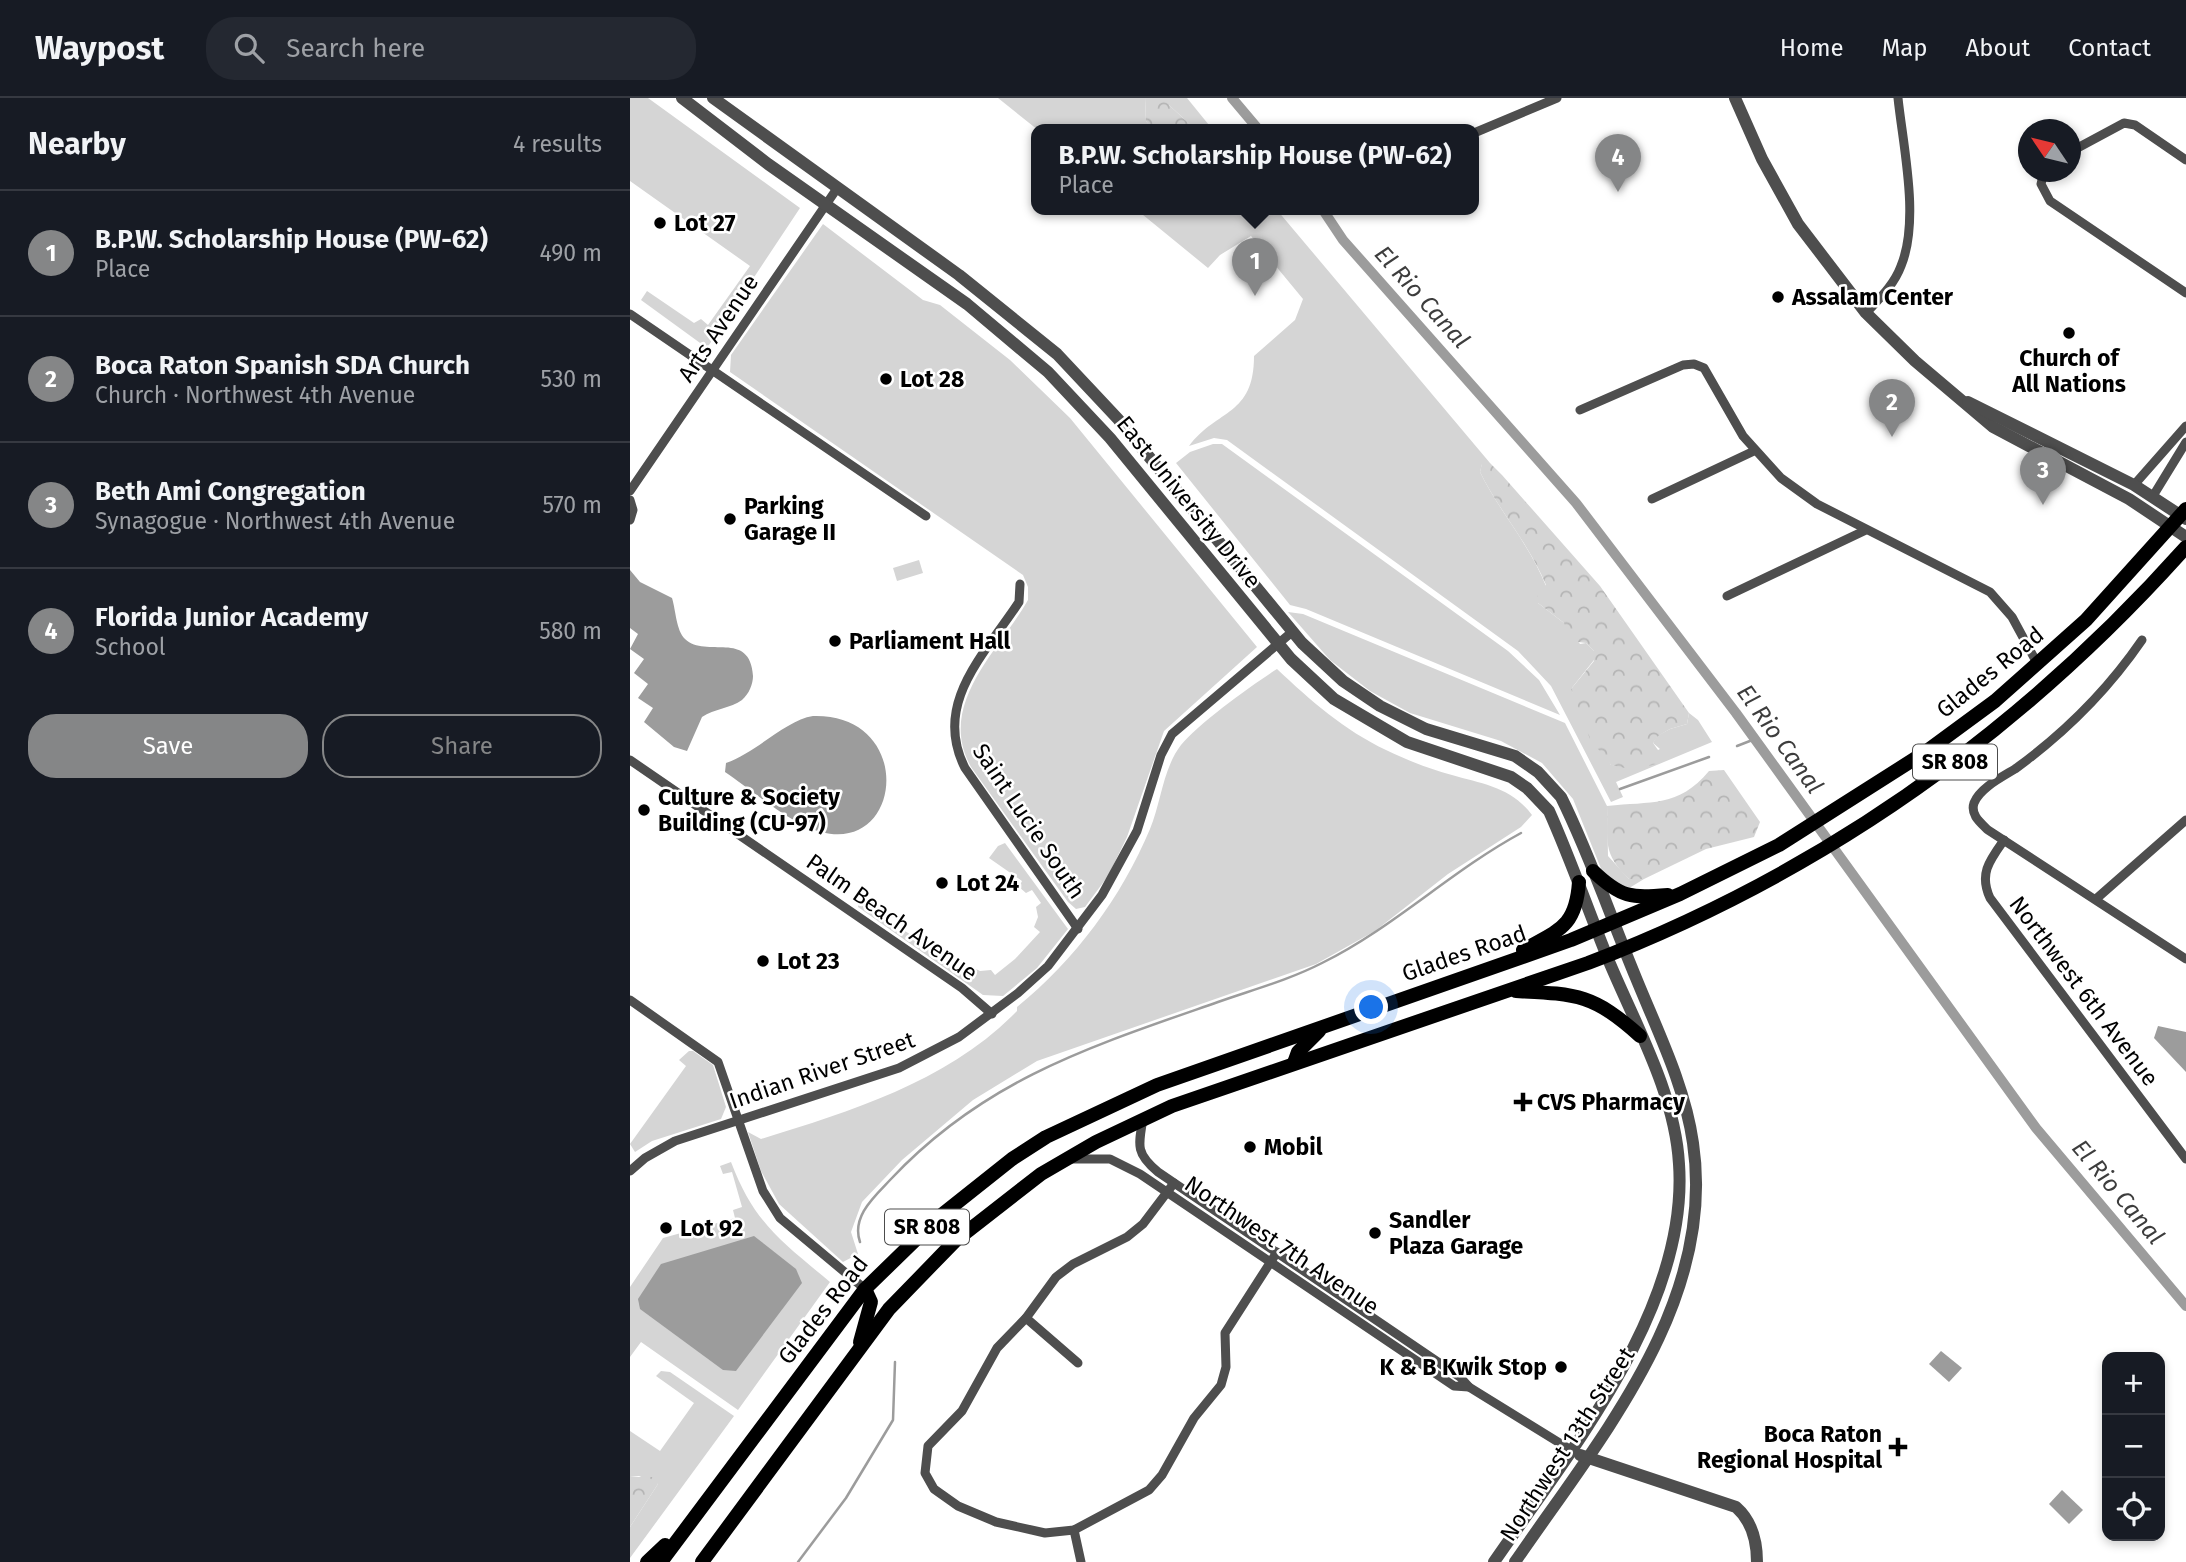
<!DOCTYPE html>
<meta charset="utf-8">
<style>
:root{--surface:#171b24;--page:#242831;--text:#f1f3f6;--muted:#9ea1a6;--line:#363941;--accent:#858687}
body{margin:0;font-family:"Fira Sans",sans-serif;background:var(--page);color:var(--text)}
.controls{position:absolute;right:21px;bottom:21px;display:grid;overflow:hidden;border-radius:14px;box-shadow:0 4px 10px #0003}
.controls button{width:63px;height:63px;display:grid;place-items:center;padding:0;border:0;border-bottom:2px solid var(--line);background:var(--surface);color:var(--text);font:35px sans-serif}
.compass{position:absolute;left:1388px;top:21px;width:63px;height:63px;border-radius:50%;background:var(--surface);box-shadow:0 4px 10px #0003;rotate:305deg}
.you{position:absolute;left:742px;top:910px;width:24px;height:24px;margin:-18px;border:5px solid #fff;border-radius:50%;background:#1a73e8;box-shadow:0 0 0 10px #1a73e833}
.badge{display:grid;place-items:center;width:46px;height:46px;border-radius:50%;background:var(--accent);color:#fff;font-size:23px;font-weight:700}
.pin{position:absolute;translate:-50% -58px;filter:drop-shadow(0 2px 4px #0008)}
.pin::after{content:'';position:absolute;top:37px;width:24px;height:21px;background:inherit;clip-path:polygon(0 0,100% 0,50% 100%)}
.popup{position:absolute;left:401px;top:26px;width:448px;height:91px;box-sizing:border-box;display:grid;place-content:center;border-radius:14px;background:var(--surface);filter:drop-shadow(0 2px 5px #0005);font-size:23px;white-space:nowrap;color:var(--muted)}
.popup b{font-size:26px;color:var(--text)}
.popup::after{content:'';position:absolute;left:50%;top:100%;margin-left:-14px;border:14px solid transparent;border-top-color:var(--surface)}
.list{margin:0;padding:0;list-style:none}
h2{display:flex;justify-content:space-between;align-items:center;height:91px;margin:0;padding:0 28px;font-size:30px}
h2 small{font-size:23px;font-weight:400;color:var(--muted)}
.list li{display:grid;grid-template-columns:46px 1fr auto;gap:21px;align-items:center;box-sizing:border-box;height:126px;padding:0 28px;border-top:2px solid var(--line)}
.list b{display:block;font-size:26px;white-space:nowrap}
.list p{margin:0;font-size:23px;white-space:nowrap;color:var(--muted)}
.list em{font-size:23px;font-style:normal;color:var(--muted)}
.actions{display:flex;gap:14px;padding:21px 28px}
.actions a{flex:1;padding:16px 0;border:2px solid var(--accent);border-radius:28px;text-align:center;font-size:24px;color:var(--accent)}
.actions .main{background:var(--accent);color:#fff}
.icon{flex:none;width:38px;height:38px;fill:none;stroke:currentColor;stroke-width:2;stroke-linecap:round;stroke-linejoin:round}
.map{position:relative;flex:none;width:1556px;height:1464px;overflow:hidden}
header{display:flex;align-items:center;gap:42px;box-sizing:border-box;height:98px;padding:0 35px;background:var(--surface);border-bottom:2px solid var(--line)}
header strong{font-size:33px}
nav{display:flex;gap:38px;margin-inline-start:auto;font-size:24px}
.search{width:490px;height:63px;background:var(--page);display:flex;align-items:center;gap:18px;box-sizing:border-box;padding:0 24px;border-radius:28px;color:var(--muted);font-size:26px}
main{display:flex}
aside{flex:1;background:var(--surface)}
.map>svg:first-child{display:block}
.grass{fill:#d5d5d5}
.forest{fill:url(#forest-crowns)}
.water{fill:#9c9c9c}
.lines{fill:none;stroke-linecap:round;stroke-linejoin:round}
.stream{stroke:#9c9c9c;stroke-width:2.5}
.canal{stroke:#9c9c9c;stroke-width:10}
.minor{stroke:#4e4e4e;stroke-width:9}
.tertiary{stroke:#4e4e4e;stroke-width:12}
.primary{stroke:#000;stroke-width:14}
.poi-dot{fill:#000;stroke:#fff;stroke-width:2.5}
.labels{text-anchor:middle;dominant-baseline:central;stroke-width:5;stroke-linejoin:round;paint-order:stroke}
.shield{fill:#fff;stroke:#4c4c4c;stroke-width:2}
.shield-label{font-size:21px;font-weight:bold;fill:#000}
.poi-label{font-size:23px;font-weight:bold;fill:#000;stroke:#fff;text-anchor:start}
.street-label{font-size:23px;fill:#000;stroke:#fff}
.water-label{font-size:24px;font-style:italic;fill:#3d3d3d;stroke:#fff}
</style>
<header>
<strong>Waypost</strong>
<div class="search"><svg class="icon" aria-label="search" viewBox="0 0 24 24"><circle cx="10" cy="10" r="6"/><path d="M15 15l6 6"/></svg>Search here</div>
<nav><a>Home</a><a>Map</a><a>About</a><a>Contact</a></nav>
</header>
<main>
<aside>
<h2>Nearby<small>4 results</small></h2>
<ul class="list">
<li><span class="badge">1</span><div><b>B.P.W. Scholarship House (PW-62)</b><p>Place</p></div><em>490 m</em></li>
<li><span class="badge">2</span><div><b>Boca Raton Spanish SDA Church</b><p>Church · Northwest 4th Avenue</p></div><em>530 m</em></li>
<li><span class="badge">3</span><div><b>Beth Ami Congregation</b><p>Synagogue · Northwest 4th Avenue</p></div><em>570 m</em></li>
<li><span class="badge">4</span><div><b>Florida Junior Academy</b><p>School</p></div><em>580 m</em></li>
</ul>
<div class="actions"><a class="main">Save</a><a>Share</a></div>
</aside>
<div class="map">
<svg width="1556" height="1464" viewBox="0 0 1556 1464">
<defs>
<pattern id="forest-crowns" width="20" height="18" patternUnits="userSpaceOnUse" patternTransform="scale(1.75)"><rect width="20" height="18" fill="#d5d5d5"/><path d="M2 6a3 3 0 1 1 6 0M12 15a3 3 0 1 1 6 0" fill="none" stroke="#b5b5b5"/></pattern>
</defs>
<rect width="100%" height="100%" fill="#fff"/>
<g class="grass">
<path d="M 0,0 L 18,0 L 170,110 L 77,250 L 11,202 L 17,193 L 64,225 L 71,221 L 78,227 L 120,168 L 0,83 Z"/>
<path d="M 368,0 L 515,0 L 516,23 L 523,32 L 408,32 Z"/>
<path d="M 539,0 L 557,0 L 583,32 L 566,32 L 539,7 Z"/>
<path d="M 507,112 L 647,112 L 860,365 L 852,366 L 850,374 C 869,413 900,447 916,488 L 908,505 L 934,525 L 950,546 L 956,545 L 964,553 L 964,562 L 941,591 L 981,667 L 998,668 L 1030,651 L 1023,645 L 1027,638 L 1040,631 L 1057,626 L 1059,615 L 1068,622 L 1082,644 L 986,684 L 993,699 L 981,704 L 921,588 L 888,553 L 597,342 L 584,340 L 559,348 C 587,311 624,318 624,258 L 665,222 L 673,201 L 621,138 L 590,157 L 578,170 Z"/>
<path d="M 193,126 L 293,202 L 310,207 L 380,262 L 440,320 L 627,549 L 534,633 L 497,739 L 478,778 L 455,809 L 446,811 L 438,804 L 341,669 C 306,606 369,553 398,502 L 398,489 L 393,477 L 100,274 L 101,257 Z"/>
<path d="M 583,346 L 592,346 L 878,553 L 909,582 L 930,617 L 676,511 L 660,507 L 546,365 L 560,354 Z"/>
<path d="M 289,462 L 293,475 L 267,483 L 263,470 Z"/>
<path d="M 658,514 L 673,516 L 935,625 L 977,708 L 978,758 L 999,781 L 1014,781 L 996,792 L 972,773 L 943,701 L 912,665 L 871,643 L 780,615 L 740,593 L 700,562 Z"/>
<path d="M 647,571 C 681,603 714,632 756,652 C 777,662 799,671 822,677 C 853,686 881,689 902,717 L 891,729 L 818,776 L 745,833 L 686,866 L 407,963 L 343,1002 L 272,1062 L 232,1104 L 221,1134 L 228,1156 L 213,1164 L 149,1106 L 131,1073 L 118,1034 L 131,1041 C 222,1013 319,983 387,913 L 387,909 C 445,862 491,800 520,731 C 531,705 533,670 551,647 C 568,626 623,586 647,571 Z"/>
<path d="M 375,745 L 438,831 L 407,870 L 373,898 L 353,897 L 228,809 L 228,804 L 235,797 L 232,804 L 339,876 L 344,870 L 350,873 L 361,872 L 365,877 L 385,861 L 410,834 L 404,829 L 408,819 L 406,809 L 411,805 L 402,792 L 396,795 L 389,789 L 392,783 L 359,760 L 368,748 Z"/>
<path d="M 59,953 L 63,953 L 83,967 L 96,1009 L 91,1021 L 22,1043 L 5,1054 L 0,1046 L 56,968 L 49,962 Z"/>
<path d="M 101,1064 C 124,1125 152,1144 200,1184 L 108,1312 L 11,1244 L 0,1259 L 0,1189 L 33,1140 L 105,1120 L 103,1112 L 112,1109 L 102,1074 L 93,1076 L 90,1068 Z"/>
<path d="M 31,1273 L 40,1274 L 104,1318 L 0,1460 L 0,1429 L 28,1386 L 9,1378 L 0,1379 L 0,1333 L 30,1353 L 64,1305 L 26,1278 Z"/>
</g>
<g class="forest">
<path d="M 515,0 L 539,0 L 539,7 L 566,32 L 523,32 L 516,23 Z"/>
<path d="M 852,365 L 860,365 L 872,377 L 970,488 L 1059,615 L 1057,626 L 1040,631 L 1028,638 L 1023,645 L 1033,659 L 1026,666 L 1004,672 L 981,667 L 960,641 L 941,591 L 964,563 L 964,553 L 956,545 L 940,543 L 934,525 L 908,505 L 907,495 L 916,487 C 900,447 869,413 850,374 Z"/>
<path d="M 1094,672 L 1130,724 L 1124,739 L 1076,751 L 1014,781 L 999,781 C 972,755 978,744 977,708 C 1021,703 1048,710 1079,673 Z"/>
<path d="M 0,1379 L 23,1379 L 28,1386 L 0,1429 Z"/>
</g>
<g class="water">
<path d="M 0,472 L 10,484 L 42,500 C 46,513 46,532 55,541 C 76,561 120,531 123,578 C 123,586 119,596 112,602 C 101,610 84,611 72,619 L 57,653 L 44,649 L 14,624 L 23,610 L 8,600 L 18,586 L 4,575 L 14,561 L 0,551 L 8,536 L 0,530 Z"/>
<path d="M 183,618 C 285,615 274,756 191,734 C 160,726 122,692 95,674 L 96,665 C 127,654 156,622 183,618 Z"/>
<path d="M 1528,928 L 1556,934 L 1556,974 L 1524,940 Z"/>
<path d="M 124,1138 L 166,1171 L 172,1185 L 106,1273 L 93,1272 L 10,1211 L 8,1201 L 31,1166 Z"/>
<path d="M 1311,1253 L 1332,1270 L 1319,1284 L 1299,1266 Z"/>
<path d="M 1432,1392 L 1453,1412 L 1439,1426 L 1419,1406 Z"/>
</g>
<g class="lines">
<g class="stream">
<path d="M 1107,648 L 1125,641"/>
<path d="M 990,691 L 1079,659"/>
<path d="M 230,1144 C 221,1118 245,1098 261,1081 C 355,981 462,948 588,904 C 622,892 659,882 692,865 C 763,830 821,773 891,735"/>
<path d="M 168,1464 L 216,1400 L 263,1322 L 265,1264"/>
</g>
<g class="canal">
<path d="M 602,0 L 629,32"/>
<path d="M 693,112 L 713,142 L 946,405 L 1106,615 L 1406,1030 L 1556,1208"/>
</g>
<g class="minor">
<path d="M 844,35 L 927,0"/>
<path d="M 1440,54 L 1494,25 L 1505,27 L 1556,62"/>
<path d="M 1414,74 L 1411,86 L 1420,103 L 1556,195"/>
<path d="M 1236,215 C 1249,201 1264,187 1271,168 C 1290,122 1273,48 1268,0"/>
<path d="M 0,216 L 296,418"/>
<path d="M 950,312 L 1053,267 L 1064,266 L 1074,270 L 1113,338 L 1151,380 L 1187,406 L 1360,494 L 1382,519 L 1408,567"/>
<path d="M 1504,387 L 1556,328"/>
<path d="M 0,393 L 208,89"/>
<path d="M 1523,398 L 1556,344"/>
<path d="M 1022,401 L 1124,353"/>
<path d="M 0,402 L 3,412 L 0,422"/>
<path d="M 390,486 L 389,504 C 355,556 302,605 335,670 L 448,831"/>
<path d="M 1097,498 L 1236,432"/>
<path d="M 1512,542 C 1477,593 1436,634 1385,671 C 1372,679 1350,690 1344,705 C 1340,717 1351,725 1358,732 L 1556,861"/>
<path d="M 0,662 L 332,890 L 362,916"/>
<path d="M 1374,742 C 1359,763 1349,776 1360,800 L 1556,1061"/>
<path d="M 1466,801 L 1556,722"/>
<path d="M 0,902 L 88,964 L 133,1093 L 150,1120 L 235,1191"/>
<path d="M 513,1021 C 508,1048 506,1056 528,1074 L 830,1279 L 839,1289 L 941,1352"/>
<path d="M 440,1061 L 480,1061 L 510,1076 L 824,1288 L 839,1289"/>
<path d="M 0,1073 L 15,1060 L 45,1043 L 269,970 L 329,939 L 388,895 L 418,868 L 472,797 L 507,733 L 531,657 L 542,636 L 662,534"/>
<path d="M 544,1085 L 513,1126 L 497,1139 L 443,1166 L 426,1179 L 396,1220 L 367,1250 L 332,1313 L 298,1348 L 295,1375 L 304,1391 L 328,1408 L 366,1424 L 415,1435 L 444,1432 L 519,1392 L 532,1377 L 564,1320 L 591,1287 L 596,1269 L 595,1235 L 647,1154"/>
<path d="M 396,1220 L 448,1265"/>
<path d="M 444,1432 L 451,1464"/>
</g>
<g class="tertiary">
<path d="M 52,0 L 138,66 L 337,206 L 418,274 L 480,340 L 661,561 L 704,601 L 777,644 L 881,679 L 897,690 L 919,713 C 941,762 958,812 978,861 C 1005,926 1045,995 1049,1066 C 1059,1209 940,1353 864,1464"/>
<path d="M 83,0 L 329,177 L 427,256 L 488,321 L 672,545 L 713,583 L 750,608 L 796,631 L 885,658 L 908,674 L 931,699 C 960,757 981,820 1006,880 C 1028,934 1055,988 1063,1045 C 1087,1205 969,1341 885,1464"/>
<path d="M 1105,0 L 1132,61 L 1168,126 L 1236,215 L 1285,263 L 1363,329 L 1499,401 L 1556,439"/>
<path d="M 1338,304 L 1504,387 L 1556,421"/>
<path d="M 950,1357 L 1106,1409 C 1122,1423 1127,1443 1127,1464"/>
</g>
<g class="primary">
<path d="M 963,773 C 991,800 1001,800 1038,797"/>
<path d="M 893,852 C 929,832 946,829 949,784"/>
<path d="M 886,893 C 947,896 963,896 1010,938"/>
<path d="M 664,965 L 668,954 L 689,933"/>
<path d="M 230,1244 L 241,1204 L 235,1191"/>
<path d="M 17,1464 L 35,1447"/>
<path d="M 31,1464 L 235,1191 L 309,1119 L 382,1061 L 416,1039 L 527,987 L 941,842 L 1050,796 L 1149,747 L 1297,653 L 1365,603 L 1456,522 L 1556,411"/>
<path d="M 72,1464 L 259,1211 L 325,1143 L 411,1076 L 466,1044 L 542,1008 L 958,865 C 1191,776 1391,634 1556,449"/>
</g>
</g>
<g class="poi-dot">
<circle cx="30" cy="125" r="7"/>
<circle cx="1148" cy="199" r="7"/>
<circle cx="1439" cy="235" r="7"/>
<circle cx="256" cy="281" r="7"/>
<circle cx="100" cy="421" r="7"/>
<circle cx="205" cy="543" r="7"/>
<circle cx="14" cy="712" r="7"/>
<circle cx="312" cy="785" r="7"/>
<circle cx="133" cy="863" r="7"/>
<path d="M889.5 993.5h7v7h7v7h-7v7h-7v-7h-7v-7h7z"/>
<circle cx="620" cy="1049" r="7"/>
<circle cx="36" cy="1130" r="7"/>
<circle cx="745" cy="1135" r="7"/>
<circle cx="931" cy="1269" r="7"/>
<path d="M1264.5 1338.5h7v7h7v7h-7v7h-7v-7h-7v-7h7z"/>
</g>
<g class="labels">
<g class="shield">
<rect x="1283" y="646.5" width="84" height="35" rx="5"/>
<rect x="255" y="1111.5" width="84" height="35" rx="5"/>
</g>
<g class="shield-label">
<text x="1325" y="664">SR 808</text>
<text x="297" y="1129">SR 808</text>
</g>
<g class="poi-label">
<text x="44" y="125">Lot 27</text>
<text x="1162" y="199">Assalam Center</text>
<text x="1439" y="260" text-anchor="middle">Church of<tspan x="1439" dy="26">All Nations</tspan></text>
<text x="270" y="281">Lot 28</text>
<text x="114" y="408">Parking<tspan x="114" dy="26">Garage II</tspan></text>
<text x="219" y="543">Parliament Hall</text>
<text x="28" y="699">Culture &amp; Society<tspan x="28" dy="26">Building (CU-97)</tspan></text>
<text x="326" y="785">Lot 24</text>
<text x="147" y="863">Lot 23</text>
<text x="907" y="1004">CVS Pharmacy</text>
<text x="634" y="1049">Mobil</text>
<text x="759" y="1122">Sandler<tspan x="759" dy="26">Plaza Garage</tspan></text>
<text x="50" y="1130">Lot 92</text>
<text x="917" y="1269" text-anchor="end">K &amp; B Kwik Stop</text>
<text x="1252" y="1336" text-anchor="end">Boca Raton<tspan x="1252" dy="26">Regional Hospital</tspan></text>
</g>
<g class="street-label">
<text transform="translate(88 230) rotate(-56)">Arts Avenue</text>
<text transform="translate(559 404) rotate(51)">East University Drive</text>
<text transform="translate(1360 574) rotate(-39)">Glades Road</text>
<text transform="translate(399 723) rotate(56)">Saint Lucie South</text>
<text transform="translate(262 819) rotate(35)">Palm Beach Avenue</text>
<text transform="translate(834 855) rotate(-19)">Glades Road</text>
<text transform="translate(1454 893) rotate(53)">Northwest 6th Avenue</text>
<text transform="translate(192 972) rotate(-19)">Indian River Street</text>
<text transform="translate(652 1147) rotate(34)">Northwest 7th Avenue</text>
<text transform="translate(193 1212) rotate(-52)">Glades Road</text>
<text transform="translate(937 1346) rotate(-57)">Northwest 13th Street</text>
</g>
<g class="water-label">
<text transform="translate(792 199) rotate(48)">El Rio Canal</text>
<text transform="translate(1150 641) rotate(54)">El Rio Canal</text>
<text transform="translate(1488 1094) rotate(50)">El Rio Canal</text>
</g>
</g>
</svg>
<div class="controls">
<button>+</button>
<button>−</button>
<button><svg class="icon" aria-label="locate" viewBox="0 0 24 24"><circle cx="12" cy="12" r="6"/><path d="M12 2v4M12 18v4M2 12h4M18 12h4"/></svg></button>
</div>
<svg class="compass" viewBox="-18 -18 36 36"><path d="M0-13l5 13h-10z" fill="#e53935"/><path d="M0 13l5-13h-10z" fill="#9ea1a6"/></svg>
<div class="you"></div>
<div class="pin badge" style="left:625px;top:198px">1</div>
<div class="popup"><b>B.P.W. Scholarship House (PW-62)</b>Place</div>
<div class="pin badge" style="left:1262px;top:339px">2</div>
<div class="pin badge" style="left:1413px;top:407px">3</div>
<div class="pin badge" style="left:988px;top:94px">4</div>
</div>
</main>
